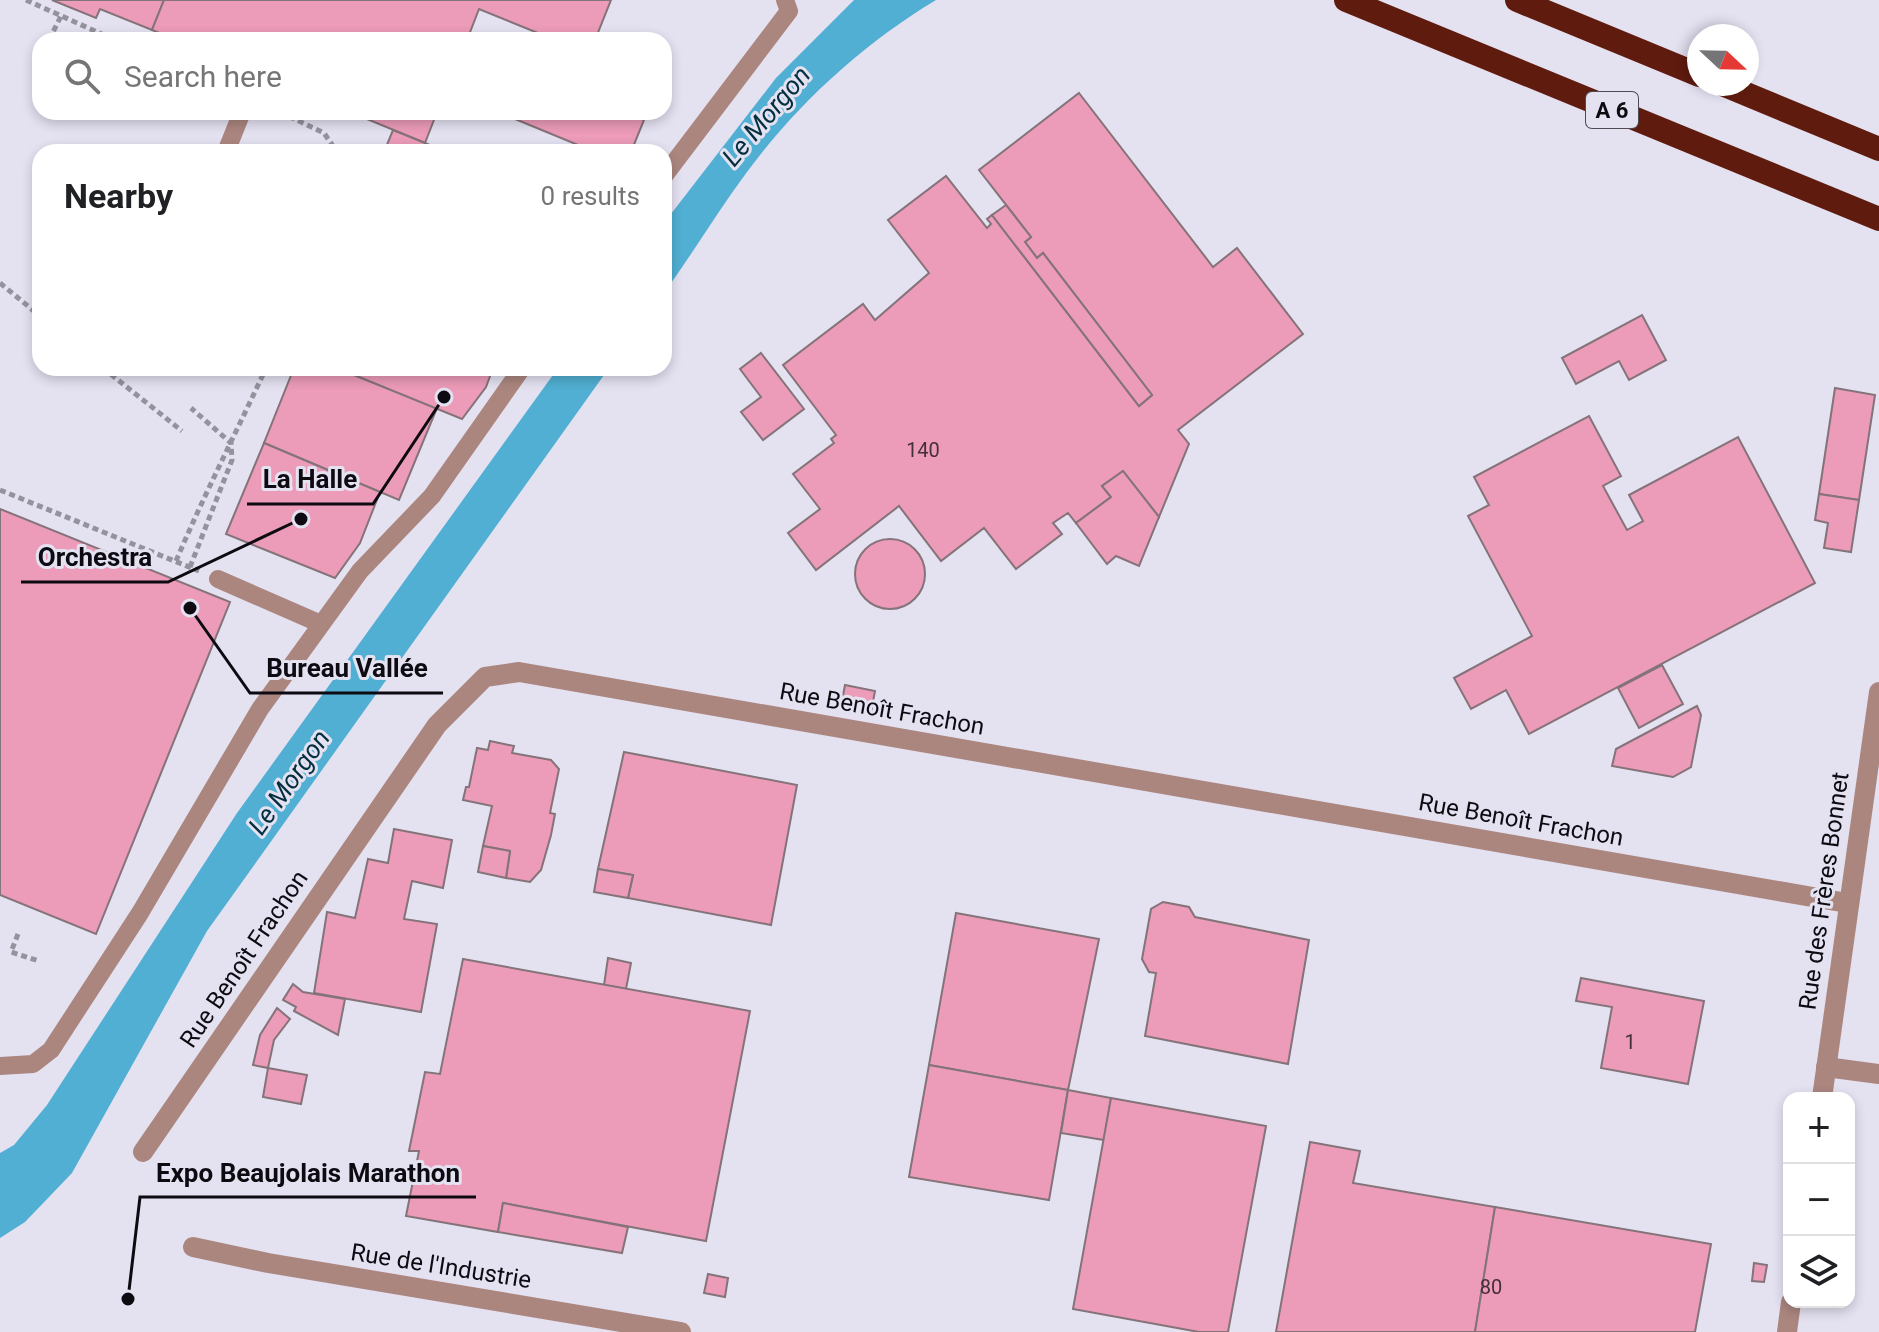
<!DOCTYPE html>
<meta charset="utf-8">
<style>
:root{--surface:#fff;--page:#f2f2f2;--text:#202124;--muted:#757577;--line:#e0e0e0}
body{margin:0;font-family:Roboto,sans-serif;background:var(--page);color:var(--text)}
.controls{position:absolute;right:24px;bottom:24px;display:grid;overflow:hidden;border-radius:16px;box-shadow:0 4px 12px #0003}
.controls button{width:72px;height:72px;display:grid;place-items:center;padding:0;border:0;border-bottom:2px solid var(--line);background:var(--surface);color:var(--text);font:40px sans-serif}
.compass{position:absolute;left:1687px;top:24px;width:72px;height:72px;border-radius:50%;background:var(--surface);box-shadow:0 4px 12px #0003;rotate:112deg}
.list{margin:0;padding:0;list-style:none}
h2{display:flex;justify-content:space-between;align-items:center;height:104px;margin:0;padding:0 32px;font-size:34px}
h2 small{font-size:26px;font-weight:400;color:var(--muted)}
.icon{flex:none;width:44px;height:44px;fill:none;stroke:currentColor;stroke-width:2;stroke-linecap:round;stroke-linejoin:round}
.map{position:relative;flex:none;width:1879px;height:1332px;overflow:hidden}
.search{position:absolute;background:var(--surface);box-shadow:0 4px 12px #0003;left:32px;top:32px;width:640px;height:88px;display:flex;align-items:center;gap:20px;box-sizing:border-box;padding:0 28px;border-radius:24px;color:var(--muted);font-size:30px}
.panel{position:absolute;background:var(--surface);box-shadow:0 4px 12px #0003;left:32px;top:144px;width:640px;height:232px;border-radius:24px}
.map>svg:first-child{display:block}
.water{fill:#51afd3}
.building{fill:#ec9bb8;stroke:#847379;stroke-width:2}
.lines{fill:none;stroke-linecap:round;stroke-linejoin:round}
.path{stroke:#95929e;stroke-width:5;stroke-dasharray:6 4;stroke-linecap:butt}
.service{stroke:#ab867f;stroke-width:18}
.minor{stroke:#ab867f;stroke-width:20}
.motorway{stroke:#601b0f;stroke-width:24}
.labels{text-anchor:middle;dominant-baseline:central;stroke-width:6;stroke-linejoin:round;paint-order:stroke}
.number-label{font-size:20px;fill:#452f3b}
.shield{fill:#e4e1f1;stroke:#4e4b54;stroke-width:2}
.shield-label{font-size:22px;font-weight:bold;fill:#0d0b11}
.street-label{font-size:24px;fill:#0d0b11;stroke:#e4e1f1}
.water-label{font-size:26px;font-style:italic;fill:#022f3f;stroke:#e4e1f1}
.leader{fill:none;stroke:#0d0b11;stroke-width:3}
.callout-dot{fill:#0d0b11;stroke:#e4e1f1;stroke-width:3}
.callout-label{font-size:26px;text-anchor:middle;font-weight:bold;fill:#0d0b11;stroke:#e4e1f1;stroke-width:6;stroke-linejoin:round;paint-order:stroke}
</style>
<div class="map">
<svg width="1879" height="1332" viewBox="0 0 1879 1332">
<rect width="100%" height="100%" fill="#e4e1f1"/>
<g class="water">
<path d="M 854,0 L 936,0 C 863,44 798,103 747,172 C 718,211 693,253 664,293 L 664,223 L 776,78 Z"/>
<path d="M 558,368 L 609,368 L 207,931 L 72,1173 L 25,1222 L 0,1238 L 0,1153 L 14,1145 L 47,1105 L 237,813 Z"/>
</g>
<g class="building">
<path d="M 52,0 L 164,0 L 152,30 L 100,9 L 96,18 Z"/>
<path d="M 164,0 L 611,0 L 595,40 L 555,40 L 479,9 L 467,40 L 176,40 L 152,30 Z"/>
<path d="M 1079,93 L 1213,267 L 1237,248 L 1303,334 L 1178,430 L 1189,444 L 1159,517 L 1123,471 L 1102,486 L 1111,497 L 1076,523 L 1068,513 L 1053,523 L 1062,534 L 1016,569 L 984,528 L 941,561 L 899,506 L 816,570 L 788,533 L 820,509 L 793,474 L 834,443 L 831,439 L 836,435 L 783,365 L 863,304 L 875,320 L 929,273 L 888,220 L 946,176 L 987,228 L 991,224 L 987,219 L 992,215 L 1139,406 L 1152,395 L 1043,253 L 1037,258 L 1025,242 L 1031,237 L 979,170 Z"/>
<path d="M 350,112 L 437,112 L 425,143 Z"/>
<path d="M 498,112 L 625,112 L 644,120 L 631,152 L 595,152 Z"/>
<path d="M 393,130 L 425,143 L 446,152 L 384,152 Z"/>
<path d="M 1006,205 L 1031,237 L 1025,242 L 1037,258 L 1043,253 L 1152,395 L 1139,406 L 992,215 Z"/>
<path d="M 1642,315 L 1666,360 L 1629,380 L 1619,361 L 1576,384 L 1562,358 Z"/>
<path d="M 761,353 L 804,409 L 763,440 L 741,412 L 761,397 L 740,369 Z"/>
<path d="M 294,368 L 337,368 L 437,408 L 399,500 L 264,443 Z"/>
<path d="M 337,368 L 493,368 L 486,387 L 462,419 Z"/>
<path d="M 1835,388 L 1875,395 L 1859,500 L 1819,494 Z"/>
<path d="M 1589,416 L 1621,476 L 1603,486 L 1627,530 L 1643,521 L 1629,495 L 1738,437 L 1815,583 L 1529,734 L 1506,690 L 1471,709 L 1454,678 L 1532,636 L 1468,516 L 1489,505 L 1474,477 Z"/>
<path d="M 264,443 L 380,492 L 360,543 L 335,578 L 226,534 Z"/>
<path d="M 1123,471 L 1159,517 L 1139,566 L 1116,556 L 1107,564 L 1076,523 L 1111,497 L 1102,486 Z"/>
<path d="M 1819,494 L 1859,500 L 1851,552 L 1824,548 L 1828,523 L 1815,520 Z"/>
<path d="M 0,509 L 230,602 L 96,934 L 0,895 Z"/>
<circle cx="890" cy="574" r="35"/>
<path d="M 1662,665 L 1683,704 L 1639,728 L 1618,688 Z"/>
<path d="M 845,685 L 875,691 L 871,712 L 841,706 Z"/>
<path d="M 1697,706 L 1701,715 L 1691,767 L 1673,777 L 1612,766 L 1616,749 Z"/>
<path d="M 490,741 L 514,746 L 512,753 L 551,760 L 559,769 L 550,813 L 555,814 L 551,835 L 541,870 L 530,882 L 506,878 L 510,851 L 483,846 L 492,806 L 463,800 L 466,787 L 469,787 L 477,748 L 488,750 Z"/>
<path d="M 624,752 L 797,785 L 771,925 L 628,898 L 633,875 L 598,869 Z"/>
<path d="M 394,829 L 452,840 L 443,888 L 412,881 L 404,919 L 437,924 L 421,1012 L 314,993 L 327,912 L 355,918 L 368,859 L 388,863 Z"/>
<path d="M 483,846 L 510,851 L 506,878 L 478,872 Z"/>
<path d="M 598,869 L 633,875 L 628,898 L 594,892 Z"/>
<path d="M 1163,902 L 1189,907 L 1195,917 L 1309,940 L 1288,1064 L 1145,1036 L 1156,973 L 1149,972 L 1142,959 L 1151,909 Z"/>
<path d="M 956,913 L 1099,939 L 1068,1090 L 929,1065 Z"/>
<path d="M 608,958 L 631,963 L 626,989 L 604,985 Z"/>
<path d="M 463,959 L 750,1011 L 706,1241 L 503,1203 L 498,1232 L 406,1216 L 419,1151 L 409,1151 L 425,1072 L 440,1074 Z"/>
<path d="M 1581,978 L 1704,1001 L 1688,1084 L 1601,1068 L 1612,1007 L 1576,1001 Z"/>
<path d="M 293,984 L 303,992 L 345,999 L 338,1035 L 294,1011 L 296,1007 L 283,1000 Z"/>
<path d="M 277,1008 L 290,1019 L 274,1040 L 268,1068 L 253,1065 L 260,1035 Z"/>
<path d="M 929,1065 L 1068,1090 L 1049,1200 L 909,1177 Z"/>
<path d="M 268,1068 L 307,1075 L 301,1104 L 263,1097 Z"/>
<path d="M 1068,1090 L 1111,1098 L 1104,1140 L 1061,1133 Z"/>
<path d="M 1111,1098 L 1266,1126 L 1228,1332 L 1199,1332 L 1073,1309 Z"/>
<path d="M 1310,1142 L 1360,1151 L 1353,1183 L 1495,1207 L 1475,1332 L 1276,1332 Z"/>
<path d="M 503,1203 L 628,1227 L 622,1253 L 498,1232 Z"/>
<path d="M 1495,1207 L 1711,1244 L 1695,1332 L 1475,1332 Z"/>
<path d="M 1754,1263 L 1767,1265 L 1764,1282 L 1752,1281 Z"/>
<path d="M 708,1274 L 728,1278 L 725,1297 L 704,1293 Z"/>
</g>
<g class="lines">
<g class="path">
<path d="M 26,0 L 115,40"/>
<path d="M 49,40 L 61,16"/>
<path d="M 280,112 L 324,133 L 337,152"/>
<path d="M 0,283 L 40,316"/>
<path d="M 103,368 L 182,431"/>
<path d="M 0,490 L 199,571"/>
<path d="M 176,561 C 204,495 236,433 266,368"/>
<path d="M 190,567 L 232,460 L 231,443 L 191,408"/>
<path d="M 18,934 L 11,952 L 39,961"/>
</g>
<g class="service">
<path d="M 226,152 L 242,112"/>
<path d="M 664,176 L 789,11 L 785,0"/>
<path d="M 218,579 L 321,624"/>
<path d="M 0,1066 L 33,1064 L 51,1050 L 140,913 L 260,709 L 360,571 L 432,496 L 522,368"/>
</g>
<g class="minor">
<path d="M 1826,1067 L 1879,1074"/>
<path d="M 1822,1098 L 1879,692"/>
<path d="M 143,1152 L 437,725 L 485,677 L 519,672 L 1847,903"/>
<path d="M 193,1247 L 268,1263 L 681,1332"/>
<path d="M 1787,1332 L 1791,1302"/>
</g>
<g class="motorway">
<path d="M 1346,0 L 1879,219"/>
<path d="M 1517,0 L 1699,75"/>
<path d="M 1722,84 L 1879,149"/>
</g>
</g>
<g class="labels">
<g class="number-label">
<text x="923" y="450">140</text>
<text x="1630" y="1042">1</text>
<text x="1491" y="1287">80</text>
</g>
<rect class="shield" x="1586" y="92" width="52" height="36" rx="6"/>
<g class="shield-label">
<text x="1612" y="110">A 6</text>
</g>
<g class="street-label">
<text transform="translate(882 709) rotate(10)">Rue Benoît Frachon</text>
<text transform="translate(1521 820) rotate(10)">Rue Benoît Frachon</text>
<text transform="translate(1824 891) rotate(-82)">Rue des Frères Bonnet</text>
<text transform="translate(244 959) rotate(-56)">Rue Benoît Frachon</text>
<text transform="translate(441 1266) rotate(9)">Rue de l'Industrie</text>
</g>
<g class="water-label">
<text transform="translate(766 116) rotate(-50)">Le Morgon</text>
<text transform="translate(289 782) rotate(-55)">Le Morgon</text>
</g>
</g>
<path class="leader" d="M444 397L373 504H247M301 519L168 582H21M190 608L250 693H443M128 1299L140 1197H476"/>
<g class="callout-dot">
<circle cx="444" cy="397" r="8"/>
<circle cx="301" cy="519" r="8"/>
<circle cx="190" cy="608" r="8"/>
<circle cx="128" cy="1299" r="8"/>
</g>
<g class="callout-label">
<text x="310" y="488">La Halle</text>
<text x="95" y="566">Orchestra</text>
<text x="347" y="677">Bureau Vallée</text>
<text x="308" y="1182">Expo Beaujolais Marathon</text>
</g>
</svg>
<div class="controls">
<button>+</button>
<button>−</button>
<button><svg class="icon" aria-label="layers" viewBox="0 0 24 24"><path d="M12 4l9 5-9 5-9-5zM3 14l9 5 9-5"/></svg></button>
</div>
<svg class="compass" viewBox="-18 -18 36 36"><path d="M0-13l5 13h-10z" fill="#e53935"/><path d="M0 13l5-13h-10z" fill="#757577"/></svg>
<div class="search"><svg class="icon" aria-label="search" viewBox="0 0 24 24"><circle cx="10" cy="10" r="6"/><path d="M15 15l6 6"/></svg>Search here</div>
<section class="panel">
<h2>Nearby<small>0 results</small></h2>
<ul class="list">
</ul>
</section>
</div>
